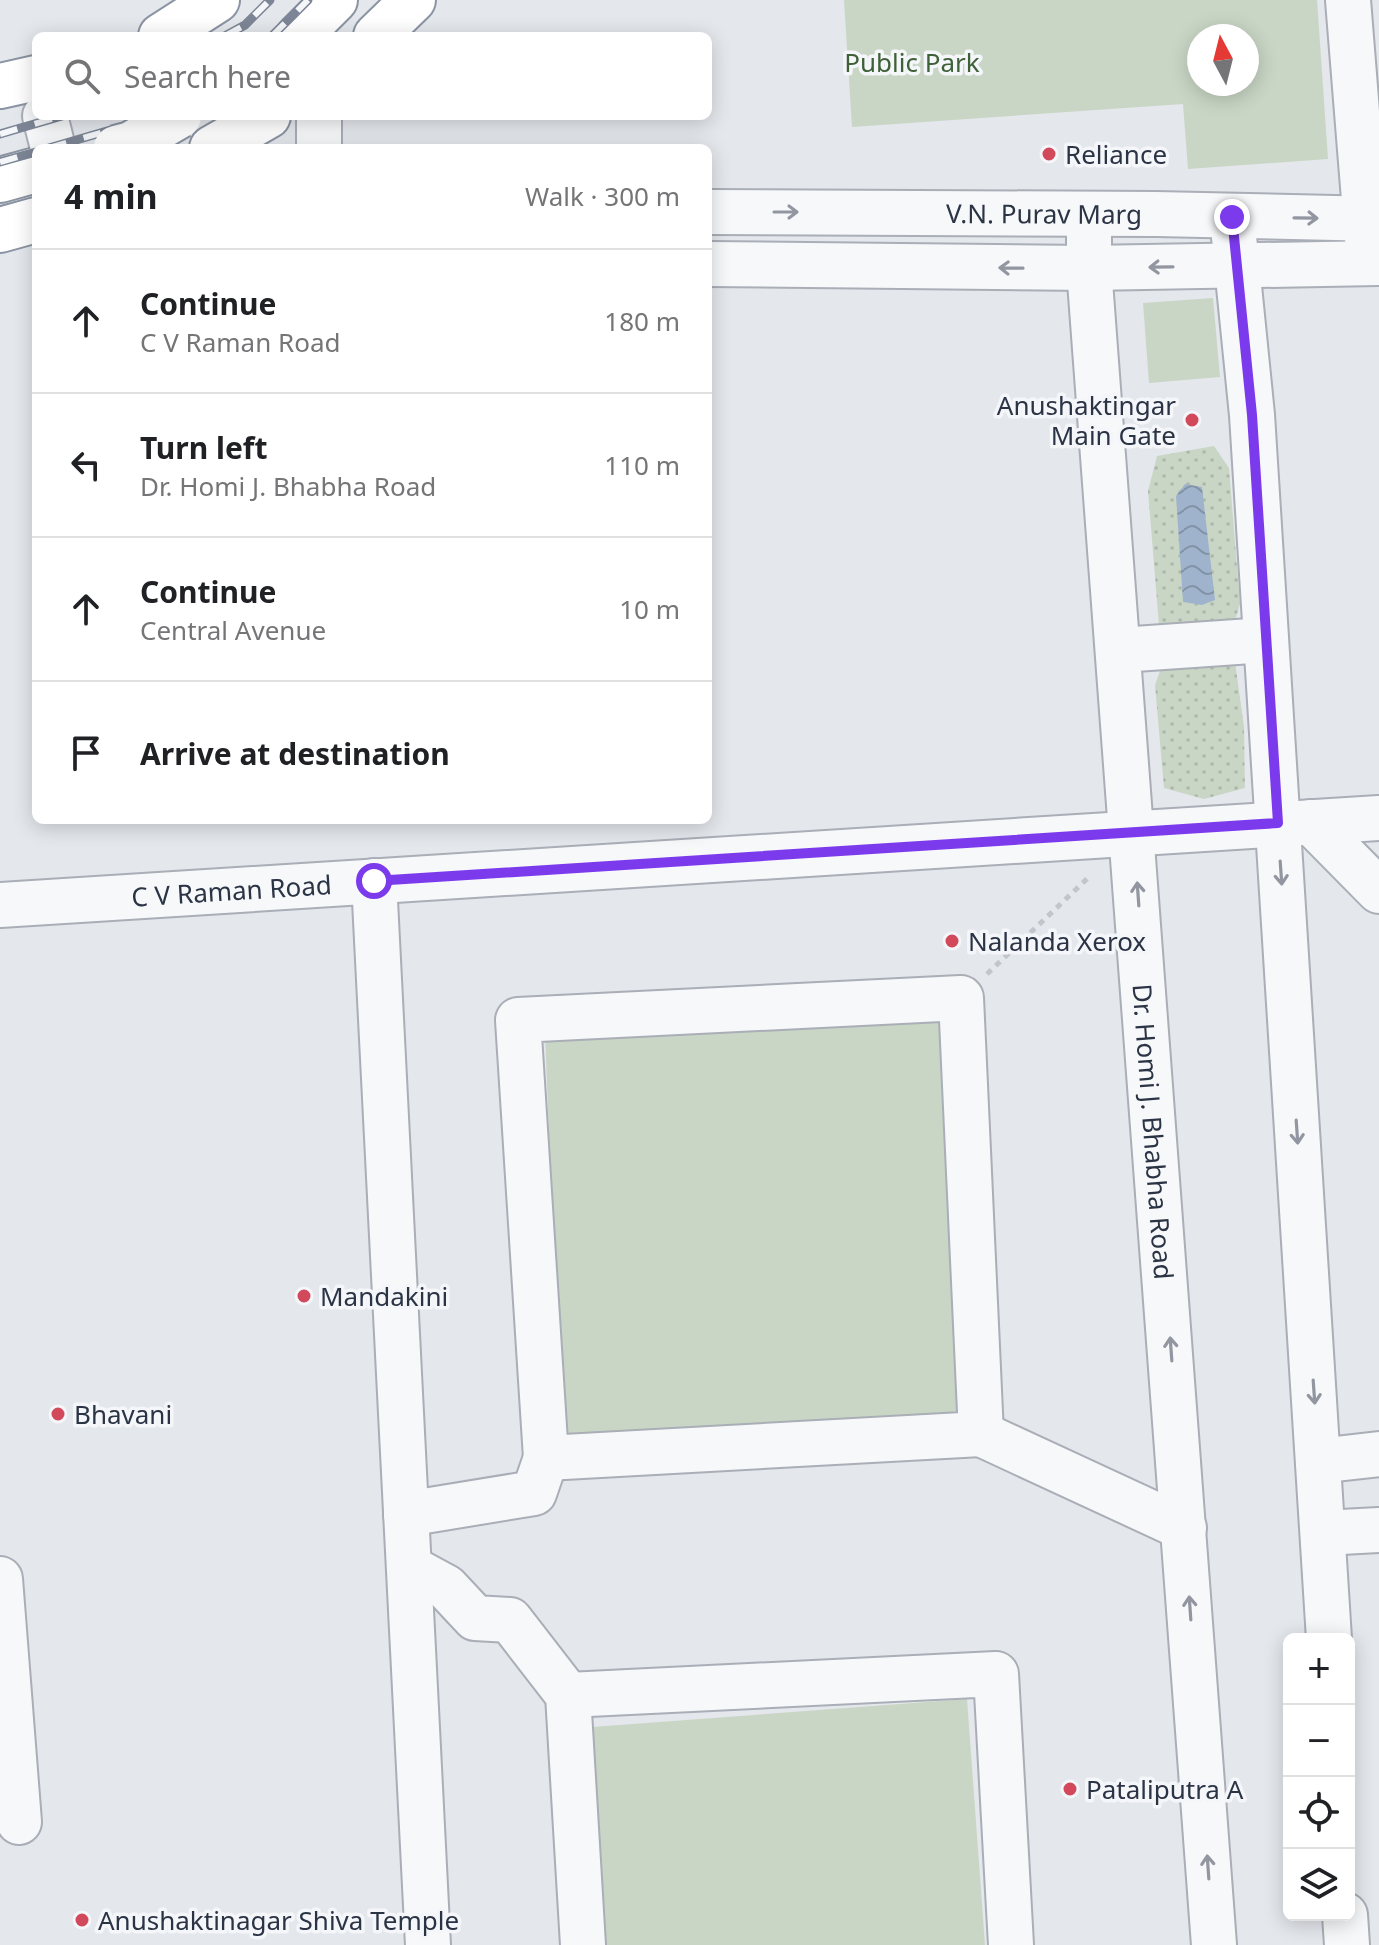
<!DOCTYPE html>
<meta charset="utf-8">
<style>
:root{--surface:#fff;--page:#f2f2f2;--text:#202124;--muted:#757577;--line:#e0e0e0}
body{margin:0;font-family:"Noto Sans",sans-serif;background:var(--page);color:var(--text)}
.controls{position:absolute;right:24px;bottom:24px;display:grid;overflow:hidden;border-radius:12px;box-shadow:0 4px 20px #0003}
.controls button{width:72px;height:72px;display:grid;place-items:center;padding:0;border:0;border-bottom:2px solid var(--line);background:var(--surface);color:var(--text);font:40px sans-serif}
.compass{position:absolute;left:1187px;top:24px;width:72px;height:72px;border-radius:50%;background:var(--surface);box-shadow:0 4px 20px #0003;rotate:353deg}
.stop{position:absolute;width:24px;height:24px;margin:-18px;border:6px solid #7c3aed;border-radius:50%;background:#fff}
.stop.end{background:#7c3aed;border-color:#fff;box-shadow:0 2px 8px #0008}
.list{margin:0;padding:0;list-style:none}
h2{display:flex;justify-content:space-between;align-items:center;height:104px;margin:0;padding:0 32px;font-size:34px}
h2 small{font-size:26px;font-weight:400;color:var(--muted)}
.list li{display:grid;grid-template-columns:52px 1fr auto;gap:24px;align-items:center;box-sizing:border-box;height:144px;padding:0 32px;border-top:2px solid var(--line)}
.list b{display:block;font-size:30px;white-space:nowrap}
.list p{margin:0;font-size:26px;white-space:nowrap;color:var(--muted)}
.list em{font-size:26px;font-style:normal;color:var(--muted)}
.icon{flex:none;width:44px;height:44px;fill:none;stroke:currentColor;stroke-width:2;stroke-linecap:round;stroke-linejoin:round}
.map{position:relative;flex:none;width:1379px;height:1945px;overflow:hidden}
.search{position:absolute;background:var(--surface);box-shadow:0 4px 20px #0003;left:32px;top:32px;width:680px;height:88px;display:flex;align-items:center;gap:20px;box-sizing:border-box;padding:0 28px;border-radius:12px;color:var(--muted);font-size:30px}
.panel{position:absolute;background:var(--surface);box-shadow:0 4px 20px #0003;left:32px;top:144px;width:680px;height:680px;border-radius:12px}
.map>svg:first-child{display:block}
.green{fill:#c9d6c5;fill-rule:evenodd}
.garden{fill:url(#garden-dots)}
.water{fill:url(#water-waves)}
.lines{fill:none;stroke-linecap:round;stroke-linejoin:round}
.minor-casing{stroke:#a9aeb7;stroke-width:48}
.highway-casing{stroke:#8b94a3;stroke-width:48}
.path{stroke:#c2c5cb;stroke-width:5;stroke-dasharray:6 6;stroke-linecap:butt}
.minor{stroke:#f7f8fa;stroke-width:44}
.highway{stroke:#fff;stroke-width:44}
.rail-casing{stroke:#7d8696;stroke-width:9}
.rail{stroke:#f4f6f9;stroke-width:6;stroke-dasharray:18;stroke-linecap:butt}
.highway-bridge-casing{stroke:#8b94a3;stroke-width:48;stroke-linecap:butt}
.highway-bridge{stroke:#fff;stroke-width:44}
.oneway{stroke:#9196a0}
.route{stroke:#7c3aed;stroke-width:10}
.poi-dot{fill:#d1495b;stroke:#f4f6f9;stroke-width:3}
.labels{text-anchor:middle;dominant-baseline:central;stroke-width:7;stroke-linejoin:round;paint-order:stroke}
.park-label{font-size:26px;fill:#3f6138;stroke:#f4f6f9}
.poi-label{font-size:26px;fill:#2b3445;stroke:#f4f6f9;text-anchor:start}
.street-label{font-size:26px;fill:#2b3445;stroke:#f4f6f9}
</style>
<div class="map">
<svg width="1379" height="1945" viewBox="0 0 1379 1945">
<defs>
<pattern id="garden-dots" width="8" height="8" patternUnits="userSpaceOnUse" patternTransform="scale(2)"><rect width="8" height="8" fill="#c9d6c5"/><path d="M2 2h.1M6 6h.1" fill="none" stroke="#adb8ab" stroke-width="1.8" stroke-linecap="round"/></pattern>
<pattern id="water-waves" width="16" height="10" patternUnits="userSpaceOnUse" patternTransform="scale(2)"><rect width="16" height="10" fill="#9fb4cc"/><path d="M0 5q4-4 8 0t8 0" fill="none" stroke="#8293a7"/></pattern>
</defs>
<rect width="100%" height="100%" fill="#e4e7ec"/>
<g class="green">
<path d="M 844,0 L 1317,0 L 1328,159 L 1188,169 L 1183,104 L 852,127 ZM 1247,36 L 1247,84 L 1199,84 L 1199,36 Z"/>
<path d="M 1213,298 L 1220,377 L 1149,383 L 1143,303 Z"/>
<path d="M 943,1017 L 959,1423 L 561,1440 L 545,1033 Z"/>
<path d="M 967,1699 L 985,1945 L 595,1945 L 579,1728 Z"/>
</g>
<g class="garden">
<path d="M 1214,446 L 1229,468 L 1240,604 L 1232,630 L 1159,625 L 1148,491 L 1157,456 Z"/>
<path d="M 1199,657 L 1235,662 L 1244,727 L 1245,788 L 1204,799 L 1164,788 L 1155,685 L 1160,671 Z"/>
</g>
<path class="water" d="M 1185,484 L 1202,487 L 1215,600 L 1202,605 L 1183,602 L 1176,496 Z"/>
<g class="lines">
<g class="minor-casing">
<g id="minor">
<path d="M 1348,0 L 1368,249"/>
<path d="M 45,116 L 53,148"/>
<path d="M 319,148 L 319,116"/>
<path id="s1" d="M 708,212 L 1156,214 L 1379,219"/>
<path id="s2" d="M 1089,214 L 1089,268 L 1214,1945"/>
<path d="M 1232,217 L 1252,415 L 1329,1639"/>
<path d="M 708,264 L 1089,268 L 1379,263"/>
<path d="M 1120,650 L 1266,640"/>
<path d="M 1311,822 L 1379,891"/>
<path d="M 374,881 L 428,1945"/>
<path id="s3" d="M 0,905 L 1379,818"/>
<path d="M 961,998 L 981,1434 L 546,1458 L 518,1020 Z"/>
<path d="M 981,1434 L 1184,1528"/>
<path d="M 1318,1461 L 1379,1454"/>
<path d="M 406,1514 L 534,1493 L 546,1458"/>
<path d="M 1323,1533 L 1379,1530"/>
<path d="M 409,1567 L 446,1587 L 475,1618 L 510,1620 L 568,1695 L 583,1945"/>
<path d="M 0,1579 L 19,1822"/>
<path d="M 568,1695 L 996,1674 L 1011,1945"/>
<path d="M 1345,1915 L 1347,1945"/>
</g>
</g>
<g class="highway-casing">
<g id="highway">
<path d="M 161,36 L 217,0"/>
<path d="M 299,36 L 335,0"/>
<path d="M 376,36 L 413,0"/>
<path d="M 0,86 L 36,78"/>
<path d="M 212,148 L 268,116"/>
<path d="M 0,180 L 36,170"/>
<path d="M 0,230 L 36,220"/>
</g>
</g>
<path class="path" d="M 987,974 L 1090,876"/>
<use href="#minor" class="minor"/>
<use href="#highway" class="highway"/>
<g class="rail-casing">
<g id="rail">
<path d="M 225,36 L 245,25 L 270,0"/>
<path d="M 272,36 L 308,0"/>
<path d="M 0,134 L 62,116"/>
<path d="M 49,148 L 124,126 L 142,116"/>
<path d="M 0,162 L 36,152"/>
</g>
</g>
<use href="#rail" class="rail"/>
<g class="highway-bridge-casing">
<path id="highway-bridge" d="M 116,148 L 131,144 L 179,116"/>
</g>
<use href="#highway-bridge" class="highway-bridge"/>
</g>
<defs><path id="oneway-shaft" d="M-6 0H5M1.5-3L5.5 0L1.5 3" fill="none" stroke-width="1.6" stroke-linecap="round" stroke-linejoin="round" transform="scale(2)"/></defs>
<g class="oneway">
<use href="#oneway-shaft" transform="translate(786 212)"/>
<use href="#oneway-shaft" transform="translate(1306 218) rotate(1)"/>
<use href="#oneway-shaft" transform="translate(1161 267) rotate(179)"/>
<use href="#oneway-shaft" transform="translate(1011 268) rotate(-179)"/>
<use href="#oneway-shaft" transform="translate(1281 873) rotate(86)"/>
<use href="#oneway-shaft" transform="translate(1138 894) rotate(-94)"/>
<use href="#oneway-shaft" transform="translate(1297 1132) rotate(86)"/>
<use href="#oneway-shaft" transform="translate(1171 1349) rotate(-94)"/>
<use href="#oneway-shaft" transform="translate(1314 1392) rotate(86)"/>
<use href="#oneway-shaft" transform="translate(1190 1608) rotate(-94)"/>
<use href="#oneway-shaft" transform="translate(1208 1867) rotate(-94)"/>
</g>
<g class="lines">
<path class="route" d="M 374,881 L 1278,823 L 1252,415 L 1232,217"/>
</g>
<g class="poi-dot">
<circle cx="1049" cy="154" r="8"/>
<circle cx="1192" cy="420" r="8"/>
<circle cx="952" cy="941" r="8"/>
<circle cx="304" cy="1296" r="8"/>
<circle cx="58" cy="1414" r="8"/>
<circle cx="1070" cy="1789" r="8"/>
<circle cx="82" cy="1920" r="8"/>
</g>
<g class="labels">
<g class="park-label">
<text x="912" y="62">Public Park</text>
</g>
<g class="poi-label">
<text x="1065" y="154">Reliance</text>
<text x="1176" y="405" text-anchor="end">Anushaktingar<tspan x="1176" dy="30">Main Gate</tspan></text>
<text x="968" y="941">Nalanda Xerox</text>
<text x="320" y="1296">Mandakini</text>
<text x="74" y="1414">Bhavani</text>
<text x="1086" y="1789">Pataliputra A</text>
<text x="98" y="1920">Anushaktinagar Shiva Temple</text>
</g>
<g class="street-label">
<text stroke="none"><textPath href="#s1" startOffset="336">V.N. Purav Marg</textPath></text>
<text stroke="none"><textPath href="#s3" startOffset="232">C V Raman Road</textPath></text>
<text stroke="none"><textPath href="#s2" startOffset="920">Dr. Homi J. Bhabha Road</textPath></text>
</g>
</g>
</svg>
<div class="controls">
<button>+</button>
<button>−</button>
<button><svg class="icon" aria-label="locate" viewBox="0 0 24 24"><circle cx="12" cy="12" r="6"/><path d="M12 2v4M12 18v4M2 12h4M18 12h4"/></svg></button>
<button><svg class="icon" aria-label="layers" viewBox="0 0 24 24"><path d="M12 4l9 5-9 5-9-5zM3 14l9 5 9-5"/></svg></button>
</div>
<svg class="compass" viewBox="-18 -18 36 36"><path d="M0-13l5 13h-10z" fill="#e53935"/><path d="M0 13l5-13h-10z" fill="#757577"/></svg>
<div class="stop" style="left:374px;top:881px"></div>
<div class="stop end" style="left:1232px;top:217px"></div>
<div class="search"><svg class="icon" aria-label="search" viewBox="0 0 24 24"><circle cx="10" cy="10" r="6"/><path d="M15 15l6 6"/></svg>Search here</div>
<section class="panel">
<h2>4 min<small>Walk · 300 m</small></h2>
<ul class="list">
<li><svg class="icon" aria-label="ahead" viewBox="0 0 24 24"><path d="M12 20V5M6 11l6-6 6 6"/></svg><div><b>Continue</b><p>C V Raman Road</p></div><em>180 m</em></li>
<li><svg class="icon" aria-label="left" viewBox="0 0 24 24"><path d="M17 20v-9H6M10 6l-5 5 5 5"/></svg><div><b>Turn left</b><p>Dr. Homi J. Bhabha Road</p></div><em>110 m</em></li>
<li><svg class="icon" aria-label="ahead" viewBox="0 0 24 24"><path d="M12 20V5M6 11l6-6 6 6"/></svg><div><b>Continue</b><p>Central Avenue</p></div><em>10 m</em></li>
<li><svg class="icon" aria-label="arrive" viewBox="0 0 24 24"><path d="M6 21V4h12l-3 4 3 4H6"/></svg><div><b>Arrive at destination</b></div></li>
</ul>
</section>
</div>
